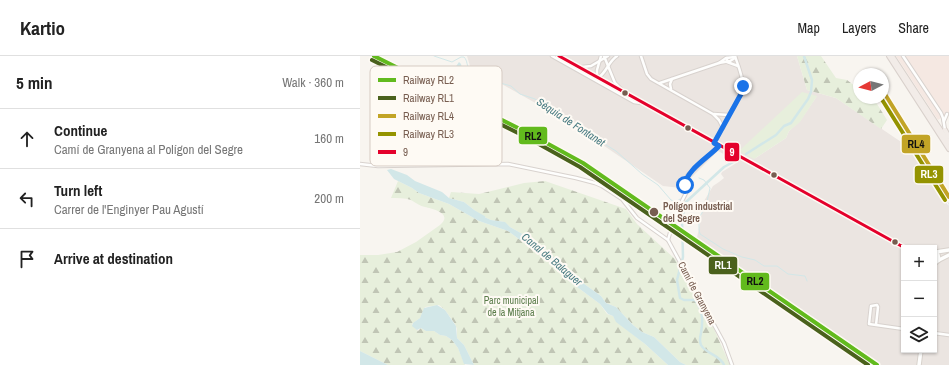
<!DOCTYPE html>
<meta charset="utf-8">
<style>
:root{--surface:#fff;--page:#f6f6f6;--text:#222;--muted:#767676;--line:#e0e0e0}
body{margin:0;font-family:"Archivo Narrow",sans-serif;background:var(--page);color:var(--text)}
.controls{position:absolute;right:12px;bottom:12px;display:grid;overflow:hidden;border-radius:0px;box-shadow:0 1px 3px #0004}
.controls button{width:36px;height:36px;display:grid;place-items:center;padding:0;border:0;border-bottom:1px solid var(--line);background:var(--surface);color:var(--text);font:20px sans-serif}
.compass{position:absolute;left:493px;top:12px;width:36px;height:36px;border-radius:50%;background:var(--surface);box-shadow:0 1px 3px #0004;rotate:263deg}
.stop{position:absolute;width:12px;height:12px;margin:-9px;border:3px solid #1a73e8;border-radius:50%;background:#fff}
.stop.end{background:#1a73e8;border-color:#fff;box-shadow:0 1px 4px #0008}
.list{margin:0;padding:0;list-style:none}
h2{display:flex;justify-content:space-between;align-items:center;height:52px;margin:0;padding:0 16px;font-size:17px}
h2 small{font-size:13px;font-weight:400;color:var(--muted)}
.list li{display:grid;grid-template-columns:26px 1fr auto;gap:12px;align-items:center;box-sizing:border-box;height:60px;padding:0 16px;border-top:1px solid var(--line)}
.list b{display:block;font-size:15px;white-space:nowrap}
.list p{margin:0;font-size:13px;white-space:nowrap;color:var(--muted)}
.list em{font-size:13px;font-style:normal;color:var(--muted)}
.icon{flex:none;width:22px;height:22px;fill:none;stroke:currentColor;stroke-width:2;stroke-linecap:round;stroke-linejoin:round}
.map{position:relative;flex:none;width:589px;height:309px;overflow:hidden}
header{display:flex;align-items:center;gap:24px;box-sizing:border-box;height:56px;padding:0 20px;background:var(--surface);border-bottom:1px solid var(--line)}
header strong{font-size:19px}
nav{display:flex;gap:22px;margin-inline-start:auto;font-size:14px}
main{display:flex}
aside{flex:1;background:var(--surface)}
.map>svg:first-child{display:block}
.commercial{fill:#f5e8e2}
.industrial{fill:#ebe5e1;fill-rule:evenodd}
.green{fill:#e7efdc}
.forest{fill:url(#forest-firs)}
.water{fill:#d2e7e8}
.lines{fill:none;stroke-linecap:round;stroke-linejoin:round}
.stream{stroke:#d2e7e8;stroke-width:1}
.canal{stroke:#d2e7e8;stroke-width:2.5}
.minor-casing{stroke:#d8d2ce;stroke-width:4.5}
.secondary-casing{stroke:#d8d2cc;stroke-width:5.5}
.trunk-casing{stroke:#d9d1cc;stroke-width:6}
.minor{stroke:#fefefd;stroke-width:2.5}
.secondary{stroke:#fefefd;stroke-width:3.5}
.trunk{stroke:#f2ece8;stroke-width:4}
.rail-casing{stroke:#e6e4e7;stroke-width:2.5}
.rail{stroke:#fefaf4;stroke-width:1;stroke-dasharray:3;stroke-linecap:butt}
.bus-1-casing{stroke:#fefaf4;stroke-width:6}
.bus-1{stroke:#e4002b;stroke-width:3}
.rail-1-casing{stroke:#fefaf4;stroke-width:7}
.rail-2-casing{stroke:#fefaf4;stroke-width:7}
.rail-3-casing{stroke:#fefaf4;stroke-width:7}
.rail-4-casing{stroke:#fefaf4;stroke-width:7}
.rail-1{stroke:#62ba1d;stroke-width:4}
.rail-2{stroke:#4a611c;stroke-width:4}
.rail-3{stroke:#c2a426;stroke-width:4}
.rail-4{stroke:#949300;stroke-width:4}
.route{stroke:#1a73e8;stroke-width:5}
.bus-dot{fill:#775d50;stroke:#fefaf4;stroke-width:1.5}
.labels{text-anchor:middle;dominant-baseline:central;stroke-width:4;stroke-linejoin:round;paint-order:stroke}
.stop-label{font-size:10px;font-weight:bold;fill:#775d50;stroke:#fefaf4;text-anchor:start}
.street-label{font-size:10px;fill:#775d50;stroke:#fefaf4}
.park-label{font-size:10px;fill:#597b49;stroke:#fefaf4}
.water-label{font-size:11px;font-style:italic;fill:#477a81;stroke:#fefaf4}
.key{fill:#fefaf4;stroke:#d6cbc3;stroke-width:1}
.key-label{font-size:11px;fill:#775d50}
.line-badge{stroke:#fefaf4;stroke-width:1.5}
.badge-label{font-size:11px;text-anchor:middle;font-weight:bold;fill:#fff}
.pale-badge-label{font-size:11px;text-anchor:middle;font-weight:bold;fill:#111}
</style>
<header>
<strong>Kartio</strong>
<nav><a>Map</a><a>Layers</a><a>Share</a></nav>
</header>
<main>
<aside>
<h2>5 min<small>Walk · 360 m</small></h2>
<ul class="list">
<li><svg class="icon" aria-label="ahead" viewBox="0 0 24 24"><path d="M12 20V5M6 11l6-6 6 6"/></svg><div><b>Continue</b><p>Camí de Granyena al Polígon del Segre</p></div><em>160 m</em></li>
<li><svg class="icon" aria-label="left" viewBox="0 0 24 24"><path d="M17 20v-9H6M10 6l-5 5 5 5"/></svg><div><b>Turn left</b><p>Carrer de l'Enginyer Pau Agustí</p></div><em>200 m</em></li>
<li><svg class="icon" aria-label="arrive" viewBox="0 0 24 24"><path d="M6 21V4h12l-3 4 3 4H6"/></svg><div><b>Arrive at destination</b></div></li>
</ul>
</aside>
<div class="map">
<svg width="589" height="309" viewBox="0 0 589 309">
<defs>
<pattern id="forest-firs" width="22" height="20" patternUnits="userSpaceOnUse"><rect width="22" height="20" fill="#e7efdc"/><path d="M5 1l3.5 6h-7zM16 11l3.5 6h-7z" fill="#c0c5b5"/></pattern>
</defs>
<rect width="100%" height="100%" fill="#f8f5f0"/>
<path class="commercial" d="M 536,0 L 589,0 L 589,57 L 578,64 Z"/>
<path class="industrial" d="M 107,0 L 437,0 L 447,34 L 476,42 L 556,96 L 589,149 L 589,309 L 520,309 L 337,182 L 344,145 L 353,130 L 359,126 L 364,122 L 361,118 L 362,116 L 378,106 L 358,95 L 321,132 L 303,130 L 209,66 L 110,10 ZM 457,40 L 440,65 L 429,75 L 426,82 L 394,103 ZM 544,192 L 574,192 L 574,294 L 544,294 Z"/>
<path class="green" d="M 442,36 L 457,40 L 440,66 L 429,75 L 426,82 L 394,103 L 379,95 Z"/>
<g class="forest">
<path d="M 437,0 L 461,0 L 476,22 L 487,24 L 499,33 L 499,42 L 514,43 L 527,64 L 521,73 L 476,42 L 447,34 Z"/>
<path d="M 38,125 L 52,132 L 59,137 L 89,148 L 119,165 L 148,175 L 197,211 L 209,225 L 240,248 L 247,258 L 253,260 L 256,265 L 285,288 L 308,309 L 114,309 L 104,289 L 97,282 L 97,273 L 95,268 L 85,254 L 79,249 L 65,251 L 60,262 L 52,268 L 58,275 L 61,272 L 66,275 L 74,275 L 80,279 L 86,280 L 92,284 L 98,292 L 105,309 L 28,309 L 0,295 L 0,199 L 18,199 L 37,196 L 56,186 L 80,169 C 93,158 74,153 65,151 C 60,150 56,147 51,144 C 45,142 37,142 31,142 Z"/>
<path d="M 185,125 L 266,153 L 277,168 L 315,203 L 325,218 L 354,273 L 370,309 L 326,309 L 320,306 L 294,281 L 282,276 L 273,269 L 256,251 L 246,247 L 241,240 L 209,217 L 204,210 L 175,185 L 150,171 L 144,166 L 131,164 L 122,160 L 104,146 L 89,142 L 91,136 L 119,138 L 164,127 Z"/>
</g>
<g class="water">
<path d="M 99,6 L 101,8 L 102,12 L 98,21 L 92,16 Z"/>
<path d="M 31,113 L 47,119 L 55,125 L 82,136 L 89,142 L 104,146 L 122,160 L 131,164 L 145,166 L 150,171 L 175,185 L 204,210 L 209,217 L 241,240 L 246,247 L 256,251 L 273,269 L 282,276 L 294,281 L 320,306 L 326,309 L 308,309 L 285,288 L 256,266 L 253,260 L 248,258 L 240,248 L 209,225 L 197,211 L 148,175 L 119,165 L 89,148 L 59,137 L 52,132 L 34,123 L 27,114 Z"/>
<path d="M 77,249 L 85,254 L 96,270 L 97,282 L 104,289 L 114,309 L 104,308 L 98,292 L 92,284 L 86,280 L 80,279 L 74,275 L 66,275 L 61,272 L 57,274 L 52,270 L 53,267 L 60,262 L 64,252 Z"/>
<path d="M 0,295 L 28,309 L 0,309 Z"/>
</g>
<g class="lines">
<g class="stream">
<path d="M 74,0 L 92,6 L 101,1 L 104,1 C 108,5 106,10 110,13 L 137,26 L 151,30 L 160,38 L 175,43 L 202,62 L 256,95 L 282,118 L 298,129 L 311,144 L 316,146 L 320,143"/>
<path d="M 339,122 L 344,124 L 350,132 L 346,150 L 339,162 L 339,173 L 340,178 L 363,193 L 382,201 L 395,204 L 404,210 L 417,210 L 428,218 L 445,220 L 447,225"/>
</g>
<g class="canal">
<path d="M 386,98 L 416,79 L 424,70 L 431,67 L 448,43 L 451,36 L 452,24 L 444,0"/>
<path d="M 115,156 L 124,161"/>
<path d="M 364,309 C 360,299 346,298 341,289 C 339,285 340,281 341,277 C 343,265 343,254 335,244 L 324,244 L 320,242 L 317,224 L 323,201 L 322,163 L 326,146 L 364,111 L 375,105"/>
</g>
<g class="minor-casing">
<g id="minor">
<path d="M 192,0 L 274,46 L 281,47"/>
<path d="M 199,0 L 545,192"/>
<path d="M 244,0 L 255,27 L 261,33"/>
<path d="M 281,0 L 287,18 L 291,23 L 353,58 L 359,64 L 363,72"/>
<path d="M 543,0 L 581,57 L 583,62 L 585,74"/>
<path d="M 367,2 L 367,6 L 378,10"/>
<path d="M 359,7 L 370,5 L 375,2"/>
<path d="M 222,11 L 231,10 L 248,0"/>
<path d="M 237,21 L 237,14 L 241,0"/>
<path d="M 238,22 C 247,16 248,6 257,0"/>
<path d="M 300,27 L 359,7 L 366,2 L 375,1"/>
<path d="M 311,33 L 310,28 L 312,23"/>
<path d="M 354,58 L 369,59"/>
<path d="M 584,65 L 587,58"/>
<path d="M 354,87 L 381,38 C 385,24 379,13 375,0"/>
<path d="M 0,108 L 18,110 L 148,108 L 216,122 L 235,127 L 242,130 L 262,143 L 277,162 L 308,184 L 364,287 L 372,309"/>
<path d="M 308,184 L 315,159 L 326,137 L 325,127 L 327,120 L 359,90"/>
<path d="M 516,269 L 518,251 L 517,249 L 511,250 L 509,268 L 544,273"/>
<path d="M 574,277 L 589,279"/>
</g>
</g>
<g class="secondary-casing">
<g id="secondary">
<path d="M 574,195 L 578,199 L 579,204 L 574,208"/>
<path d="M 576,196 L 589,194"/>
<path d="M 579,204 L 589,199"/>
<path d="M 559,309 L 561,294"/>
</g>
</g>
<g class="trunk-casing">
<g id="trunk">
<path d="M 529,0 L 589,93"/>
<path d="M 532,0 L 589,87"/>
<path d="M 585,74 L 589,81"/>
</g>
</g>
<use href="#minor" class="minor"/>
<use href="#secondary" class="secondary"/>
<use href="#trunk" class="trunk"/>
<g class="rail-casing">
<path id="rail" d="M 565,111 L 589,150"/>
</g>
<use href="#rail" class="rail"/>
<g class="bus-1-casing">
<path id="bus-1" d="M 199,0 L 545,192"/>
</g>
<use href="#bus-1" class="bus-1"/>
<g class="rail-1-casing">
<path id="rail-1" d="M 14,0 L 170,78 L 223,107 L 517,309"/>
</g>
<g class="rail-2-casing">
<path id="rail-2" d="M 12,4 L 168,82 L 220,111 L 508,309"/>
</g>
<g class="rail-3-casing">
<path id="rail-3" d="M 523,35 L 589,141"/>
</g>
<g class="rail-4-casing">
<path id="rail-4" d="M 521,42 L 585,144"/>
</g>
<use href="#rail-1" class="rail-1"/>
<use href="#rail-2" class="rail-2"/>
<use href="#rail-3" class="rail-3"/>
<use href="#rail-4" class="rail-4"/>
</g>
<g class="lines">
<path class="route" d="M 325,129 C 326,114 349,101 359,90 L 354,87 L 381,38 L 383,30"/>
</g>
<g class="bus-dot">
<circle cx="265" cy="37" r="3.5"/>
<circle cx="328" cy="72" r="3.5"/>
<circle cx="414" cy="119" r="3.5"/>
<circle cx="294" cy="156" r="5"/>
<circle cx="535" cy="186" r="3.5"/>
</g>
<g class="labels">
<g class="stop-label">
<text x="303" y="150">Polígon industrial<tspan x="303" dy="12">del Segre</tspan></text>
</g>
<g class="street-label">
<text transform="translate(337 237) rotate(62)">Camí de Granyena</text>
</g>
<g class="park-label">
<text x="151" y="244">Parc municipal<tspan x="151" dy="12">de la Mitjana</tspan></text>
</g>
<g class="water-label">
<text transform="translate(211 66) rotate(33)">Séquia de Fontanet</text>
<text transform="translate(192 203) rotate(40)">Canal de Balaguer</text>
</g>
</g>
<rect x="10" y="10" width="132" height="100" rx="6" class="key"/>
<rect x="18" y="22" width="18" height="4" fill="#62ba1d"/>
<rect x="18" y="40" width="18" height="4" fill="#4a611c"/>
<rect x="18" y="58" width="18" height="4" fill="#c2a426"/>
<rect x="18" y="76" width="18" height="4" fill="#949300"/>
<rect x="18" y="94" width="18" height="4" fill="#e4002b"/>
<g class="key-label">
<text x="43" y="28">Railway RL2</text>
<text x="43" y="46">Railway RL1</text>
<text x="43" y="64">Railway RL4</text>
<text x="43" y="82">Railway RL3</text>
<text x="43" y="100">9</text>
</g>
<g class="line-badge">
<rect x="158" y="70" width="30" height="19" rx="4" fill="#62ba1d"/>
<rect x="541" y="78" width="30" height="20" rx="4" fill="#c2a426"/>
<rect x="364" y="86" width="16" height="20" rx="4" fill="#e4002b"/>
<rect x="554" y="109" width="30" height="19" rx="4" fill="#949300"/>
<rect x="348" y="200" width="30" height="19" rx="4" fill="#4a611c"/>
<rect x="380" y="216" width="30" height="19" rx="4" fill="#62ba1d"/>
</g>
<g class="badge-label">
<text x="372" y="100">9</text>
<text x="569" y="122">RL3</text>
<text x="363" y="213">RL1</text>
</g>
<g class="pale-badge-label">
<text x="173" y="84">RL2</text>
<text x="556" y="92">RL4</text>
<text x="395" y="229">RL2</text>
</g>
</svg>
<div class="controls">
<button>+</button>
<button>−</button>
<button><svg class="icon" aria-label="layers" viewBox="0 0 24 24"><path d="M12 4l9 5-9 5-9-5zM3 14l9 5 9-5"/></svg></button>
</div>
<svg class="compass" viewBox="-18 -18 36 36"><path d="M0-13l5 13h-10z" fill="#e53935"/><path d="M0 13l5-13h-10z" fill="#767676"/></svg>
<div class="stop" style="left:325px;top:129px"></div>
<div class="stop end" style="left:383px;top:30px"></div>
</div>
</main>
